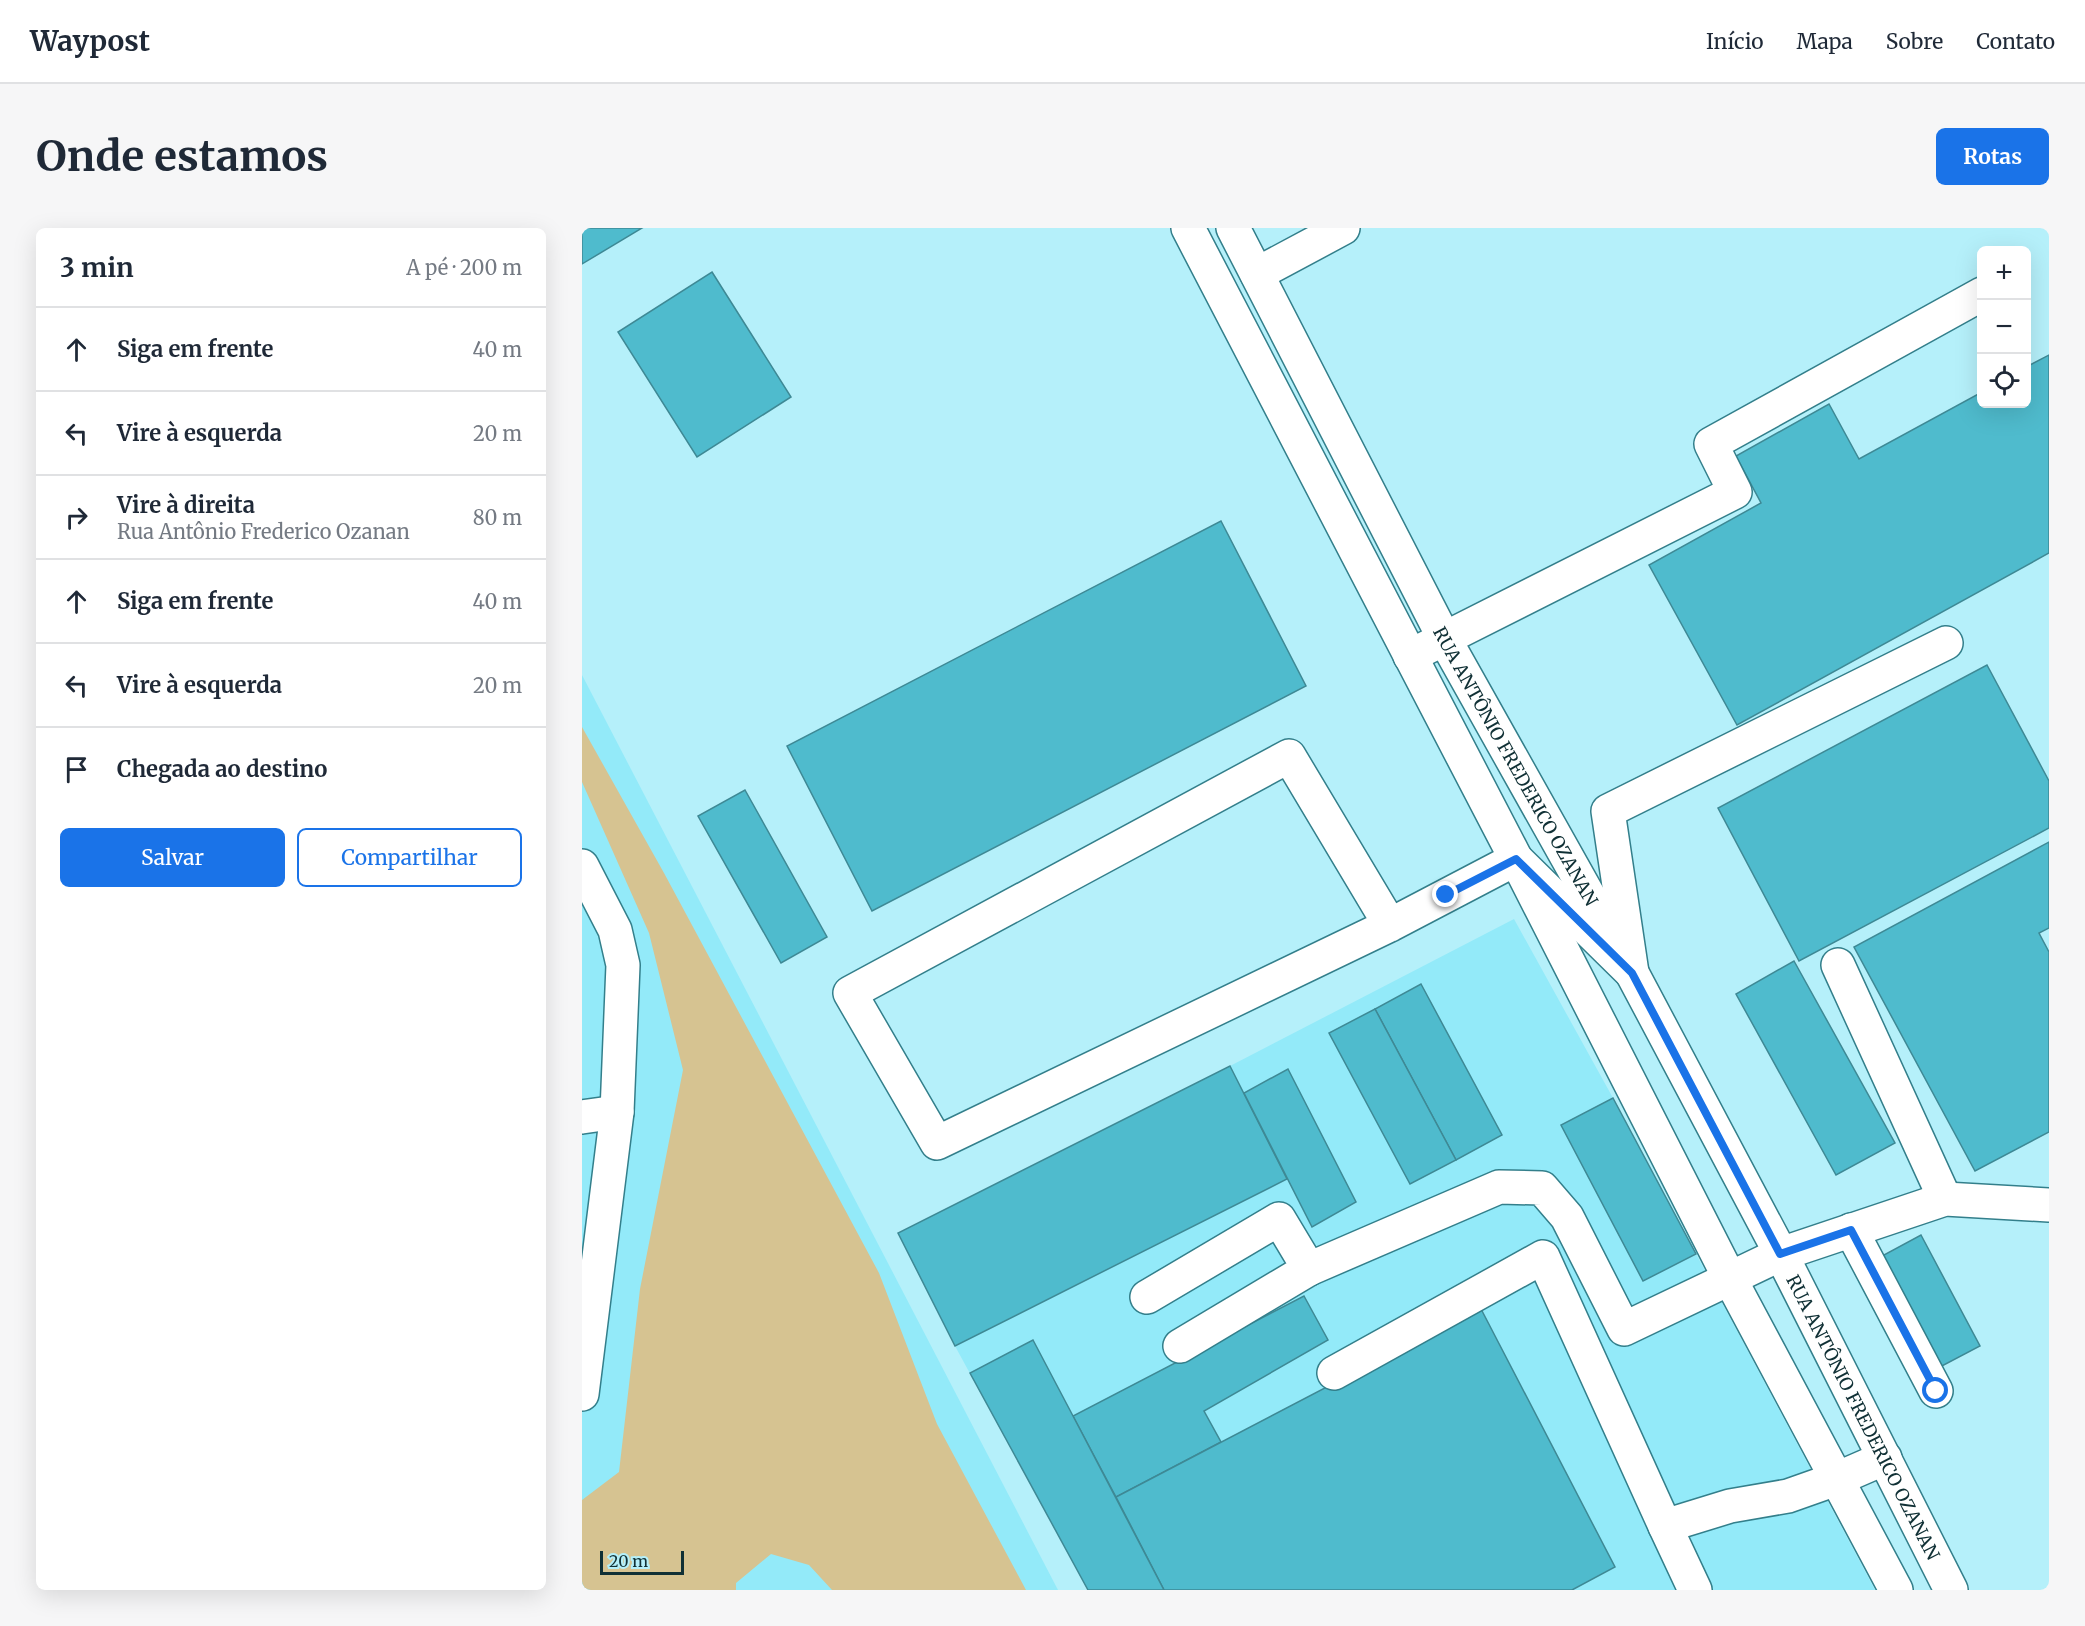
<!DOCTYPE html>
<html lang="pt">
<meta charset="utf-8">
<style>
:root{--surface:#fff;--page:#f6f6f7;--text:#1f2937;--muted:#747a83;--line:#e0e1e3;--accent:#1a73e8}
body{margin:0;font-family:Merriweather,serif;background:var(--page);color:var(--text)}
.controls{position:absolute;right:18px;top:18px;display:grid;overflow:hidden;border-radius:9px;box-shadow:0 6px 24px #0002}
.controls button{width:54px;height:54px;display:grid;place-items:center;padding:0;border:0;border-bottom:2px solid var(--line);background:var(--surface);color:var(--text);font:30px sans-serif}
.scale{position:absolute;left:18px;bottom:15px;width:84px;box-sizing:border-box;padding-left:6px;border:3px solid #103035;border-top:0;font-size:16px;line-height:21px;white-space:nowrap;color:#103035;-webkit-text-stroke:4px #b5f0fa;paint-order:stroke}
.stop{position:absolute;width:18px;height:18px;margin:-14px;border:4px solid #1a73e8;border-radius:50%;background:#fff}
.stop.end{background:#1a73e8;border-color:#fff;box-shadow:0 2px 6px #0008}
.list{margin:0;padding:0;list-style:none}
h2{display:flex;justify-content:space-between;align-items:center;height:78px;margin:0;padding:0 24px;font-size:26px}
h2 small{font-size:20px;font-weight:400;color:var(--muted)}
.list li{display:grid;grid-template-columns:39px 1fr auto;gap:18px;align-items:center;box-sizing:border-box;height:84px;padding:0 24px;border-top:2px solid var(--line)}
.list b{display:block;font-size:22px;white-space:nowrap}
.list p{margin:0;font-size:20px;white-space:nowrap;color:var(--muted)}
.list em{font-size:20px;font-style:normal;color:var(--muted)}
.actions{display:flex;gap:12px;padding:18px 24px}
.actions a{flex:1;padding:14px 0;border:2px solid var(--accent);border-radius:9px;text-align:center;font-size:21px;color:var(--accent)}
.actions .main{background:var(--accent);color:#fff}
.icon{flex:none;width:33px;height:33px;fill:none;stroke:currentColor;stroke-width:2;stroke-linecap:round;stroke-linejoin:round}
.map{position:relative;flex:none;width:1467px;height:1362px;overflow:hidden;border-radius:9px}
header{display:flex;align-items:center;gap:36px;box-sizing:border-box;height:84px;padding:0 30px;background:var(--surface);border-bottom:2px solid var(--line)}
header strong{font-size:28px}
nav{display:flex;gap:33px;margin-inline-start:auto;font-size:21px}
.intro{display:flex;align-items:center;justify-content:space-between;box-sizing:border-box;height:144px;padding:0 36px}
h1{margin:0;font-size:42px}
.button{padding:15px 27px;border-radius:9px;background:var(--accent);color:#fff;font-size:21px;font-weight:700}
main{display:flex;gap:36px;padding:0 36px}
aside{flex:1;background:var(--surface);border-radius:9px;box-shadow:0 6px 24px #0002}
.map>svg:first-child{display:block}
.built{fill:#93eaf9}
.green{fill:#d6c391}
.building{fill:#4fbbcd;stroke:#3e8995;stroke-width:1.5}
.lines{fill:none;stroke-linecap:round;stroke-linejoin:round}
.minor-casing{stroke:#337f8b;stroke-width:36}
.major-casing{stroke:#337f8b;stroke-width:36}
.minor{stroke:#fff;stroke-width:33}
.major{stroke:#fff;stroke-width:33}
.route{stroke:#1a73e8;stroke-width:8}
.labels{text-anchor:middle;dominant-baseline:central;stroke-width:4.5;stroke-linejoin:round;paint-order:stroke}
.street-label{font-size:18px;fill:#103035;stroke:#b5f0fa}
</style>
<header>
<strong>Waypost</strong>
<nav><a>Início</a><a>Mapa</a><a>Sobre</a><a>Contato</a></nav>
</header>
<div class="intro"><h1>Onde estamos</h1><a class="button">Rotas</a></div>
<main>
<aside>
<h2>3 min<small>A pé · 200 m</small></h2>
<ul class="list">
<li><svg class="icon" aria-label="ahead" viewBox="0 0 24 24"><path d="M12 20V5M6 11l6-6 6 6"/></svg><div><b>Siga em frente</b></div><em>40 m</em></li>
<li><svg class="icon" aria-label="left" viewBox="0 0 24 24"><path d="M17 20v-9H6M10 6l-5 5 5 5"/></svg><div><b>Vire à esquerda</b></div><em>20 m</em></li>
<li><svg class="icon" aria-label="right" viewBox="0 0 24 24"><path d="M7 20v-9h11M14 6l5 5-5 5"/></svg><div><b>Vire à direita</b><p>Rua Antônio Frederico Ozanan</p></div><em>80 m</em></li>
<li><svg class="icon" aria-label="ahead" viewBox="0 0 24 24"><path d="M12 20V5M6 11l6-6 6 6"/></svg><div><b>Siga em frente</b></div><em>40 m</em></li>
<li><svg class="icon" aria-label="left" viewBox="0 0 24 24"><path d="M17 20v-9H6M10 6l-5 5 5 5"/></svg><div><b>Vire à esquerda</b></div><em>20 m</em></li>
<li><svg class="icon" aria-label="arrive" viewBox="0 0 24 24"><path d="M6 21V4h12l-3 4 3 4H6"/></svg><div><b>Chegada ao destino</b></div></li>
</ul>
<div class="actions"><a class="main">Salvar</a><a>Compartilhar</a></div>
</aside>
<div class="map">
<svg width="1467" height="1362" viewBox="0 0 1467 1362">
<rect width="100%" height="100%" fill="#b5f0fa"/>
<g class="built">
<path d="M 0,447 L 398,1212 L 476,1362 L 0,1362 Z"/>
<path d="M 932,691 L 1031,870 L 1293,1362 L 506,1362 L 373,1118 L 316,1005 L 648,838 Z"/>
</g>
<path class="green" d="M 0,499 L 82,645 L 297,1045 L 355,1196 L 444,1362 L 250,1362 L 227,1337 L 189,1326 L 154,1355 L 154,1362 L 0,1362 L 0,1272 L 37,1244 L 58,1061 L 101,842 L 67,705 L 0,554 Z"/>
<g class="building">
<path d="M 0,0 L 60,0 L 0,36 Z"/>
<path d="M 130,44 L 209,169 L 115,229 L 36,104 Z"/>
<path d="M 1467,127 L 1467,325 L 1155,497 L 1067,337 L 1179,275 L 1154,228 L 1247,176 L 1277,231 L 1400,164 L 1400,176 L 1444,176 L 1444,139 Z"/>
<path d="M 639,293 L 724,458 L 290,683 L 205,518 Z"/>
<path d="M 1405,437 L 1467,553 L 1467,600 L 1217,733 L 1136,580 Z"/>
<path d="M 163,562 L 245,709 L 199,735 L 116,588 Z"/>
<path d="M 1467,614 L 1467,700 L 1457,705 L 1467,724 L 1467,904 L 1393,943 L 1272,719 Z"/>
<path d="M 1212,733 L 1313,915 L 1254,947 L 1154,766 Z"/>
<path d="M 839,756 L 920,907 L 874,932 L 793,781 Z"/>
<path d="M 793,781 L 874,932 L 828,956 L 747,805 Z"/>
<path d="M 648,838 L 705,951 L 373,1118 L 316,1005 Z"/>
<path d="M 706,841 L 774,974 L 730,999 L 662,865 Z"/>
<path d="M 1031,870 L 1114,1026 L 1061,1053 L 979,897 Z"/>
<path d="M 1339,1007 L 1398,1118 L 1358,1139 L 1300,1028 Z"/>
<path d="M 722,1068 L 746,1112 L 622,1183 L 639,1214 L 534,1269 L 491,1188 Z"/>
<path d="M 898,1079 L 1033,1339 L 990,1362 L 582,1362 L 534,1269 Z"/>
<path d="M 451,1112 L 491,1188 L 582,1362 L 506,1362 L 388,1145 Z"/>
</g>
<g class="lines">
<g class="minor-casing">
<g id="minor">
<path d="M 675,46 L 761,0"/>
<path d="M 828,428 L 1153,264 L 1129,216 L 1400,66"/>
<path d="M 0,638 L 33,702 L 41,737 L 35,884 L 0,1166"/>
<path d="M 808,697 L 707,528 L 268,765 L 355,915 L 808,697 L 934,631 L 1050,745 L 1026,583 L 1364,415"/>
<path d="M 1256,737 L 1363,971"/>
<path d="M 0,889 L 35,884"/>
<path d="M 1269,1002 L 1354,1163"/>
<path d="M 727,1041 L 917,959 L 960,960 L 985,989 L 1042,1101 L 1199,1026 L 1363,971 L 1467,977"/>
<path d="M 565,1069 L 697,991 L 727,1041 L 598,1118"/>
<path d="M 752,1145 L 961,1029 L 1083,1298 L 1148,1278 L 1206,1268 L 1257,1250 L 1303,1230"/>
<path d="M 1083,1298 L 1113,1362"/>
</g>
</g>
<g class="major-casing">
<g id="major">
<path d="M 606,0 L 934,631 L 1147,1049 L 1314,1362"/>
<path id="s1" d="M 651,0 L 862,410 L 1050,745 L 1199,1026 L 1369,1362"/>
</g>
</g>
<use href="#minor" class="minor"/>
<use href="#major" class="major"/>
</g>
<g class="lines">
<path class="route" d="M 864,667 L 934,631 L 1050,745 L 1198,1026 L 1269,1002 L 1354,1163"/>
</g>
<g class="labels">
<g class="street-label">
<text stroke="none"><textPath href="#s1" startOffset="608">RUA ANTÔNIO FREDERICO OZANAN</textPath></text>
<text stroke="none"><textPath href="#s1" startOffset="1346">RUA ANTÔNIO FREDERICO OZANAN</textPath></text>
</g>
</g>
</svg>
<div class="controls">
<button>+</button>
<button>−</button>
<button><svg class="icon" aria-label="locate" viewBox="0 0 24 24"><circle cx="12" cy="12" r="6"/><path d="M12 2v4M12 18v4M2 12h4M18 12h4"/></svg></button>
</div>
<div class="scale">20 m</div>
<div class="stop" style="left:1354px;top:1163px"></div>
<div class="stop end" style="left:864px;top:667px"></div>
</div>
</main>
